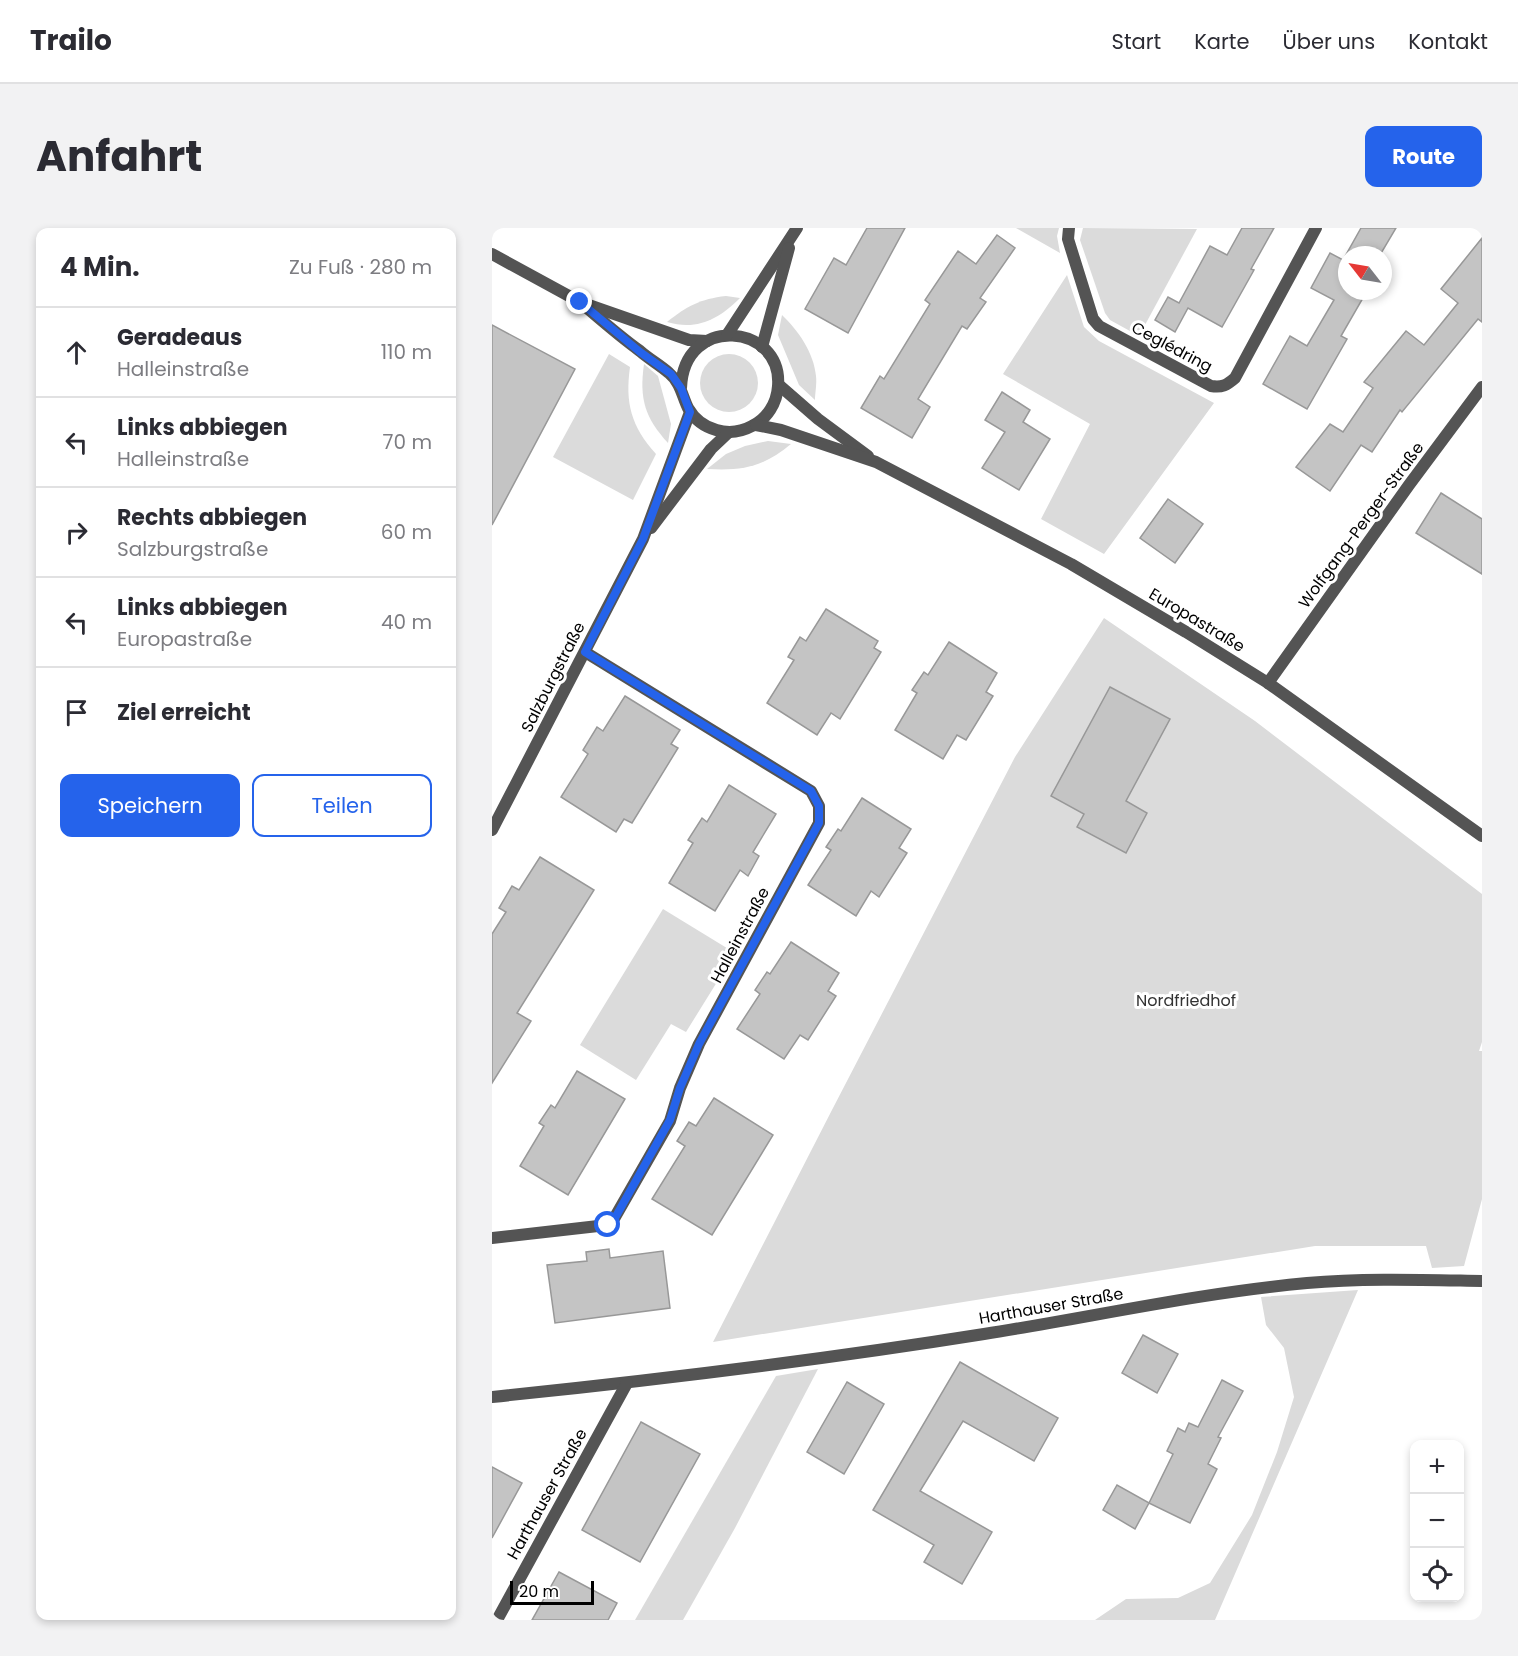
<!DOCTYPE html>
<html lang="de">
<meta charset="utf-8">
<style>
:root{--surface:#fff;--page:#f2f2f3;--text:#2b2b33;--muted:#7c7c81;--line:#e1e1e2;--accent:#2563eb}
body{margin:0;font-family:Poppins,sans-serif;background:var(--page);color:var(--text)}
.controls{position:absolute;right:18px;bottom:18px;display:grid;overflow:hidden;border-radius:12px;box-shadow:0 3px 9px #0003}
.controls button{width:54px;height:54px;display:grid;place-items:center;padding:0;border:0;border-bottom:2px solid var(--line);background:var(--surface);color:var(--text);font:30px sans-serif}
.compass{position:absolute;left:846px;top:18px;width:54px;height:54px;border-radius:50%;background:var(--surface);box-shadow:0 3px 9px #0003;rotate:301deg}
.scale{position:absolute;left:18px;bottom:15px;width:84px;box-sizing:border-box;padding-left:6px;border:3px solid #000;border-top:0;font-size:16px;line-height:21px;white-space:nowrap;color:#000;-webkit-text-stroke:4px #fff;paint-order:stroke}
.stop{position:absolute;width:18px;height:18px;margin:-14px;border:4px solid #2563eb;border-radius:50%;background:#fff}
.stop.end{background:#2563eb;border-color:#fff;box-shadow:0 2px 6px #0008}
.list{margin:0;padding:0;list-style:none}
h2{display:flex;justify-content:space-between;align-items:center;height:78px;margin:0;padding:0 24px;font-size:26px}
h2 small{font-size:20px;font-weight:400;color:var(--muted)}
.list li{display:grid;grid-template-columns:39px 1fr auto;gap:18px;align-items:center;box-sizing:border-box;height:90px;padding:0 24px;border-top:2px solid var(--line)}
.list b{display:block;font-size:22px;white-space:nowrap}
.list p{margin:0;font-size:20px;white-space:nowrap;color:var(--muted)}
.list em{font-size:20px;font-style:normal;color:var(--muted)}
.actions{display:flex;gap:12px;padding:18px 24px}
.actions a{flex:1;padding:14px 0;border:2px solid var(--accent);border-radius:12px;text-align:center;font-size:21px;color:var(--accent)}
.actions .main{background:var(--accent);color:#fff}
.icon{flex:none;width:33px;height:33px;fill:none;stroke:currentColor;stroke-width:2;stroke-linecap:round;stroke-linejoin:round}
.map{position:relative;flex:none;width:990px;height:1392px;overflow:hidden;border-radius:12px}
header{display:flex;align-items:center;gap:36px;box-sizing:border-box;height:84px;padding:0 30px;background:var(--surface);border-bottom:2px solid var(--line)}
header strong{font-size:28px}
nav{display:flex;gap:33px;margin-inline-start:auto;font-size:21px}
.intro{display:flex;align-items:center;justify-content:space-between;box-sizing:border-box;height:144px;padding:0 36px}
h1{margin:0;font-size:42px}
.button{padding:15px 27px;border-radius:12px;background:var(--accent);color:#fff;font-size:21px;font-weight:700}
main{display:flex;gap:36px;padding:0 36px}
aside{flex:1;background:var(--surface);border-radius:12px;box-shadow:0 3px 9px #0003}
.map>svg:first-child{display:block}
.green{fill:#dbdbdb}
.building{fill:#c4c4c4;stroke:#989898;stroke-width:1.5}
.lines{fill:none;stroke-linecap:round;stroke-linejoin:round}
.street{stroke:#545454;stroke-width:12}
.route{stroke:#2563eb;stroke-width:8}
.labels{text-anchor:middle;dominant-baseline:central;stroke-width:6;stroke-linejoin:round;paint-order:stroke}
.street-label{font-size:16px;fill:#000;stroke:#fff}
.park-label{font-size:16px;fill:#323232;stroke:#fff}
</style>
<header>
<strong>Trailo</strong>
<nav><a>Start</a><a>Karte</a><a>Über uns</a><a>Kontakt</a></nav>
</header>
<div class="intro"><h1>Anfahrt</h1><a class="button">Route</a></div>
<main>
<aside>
<h2>4 Min.<small>Zu Fuß · 280 m</small></h2>
<ul class="list">
<li><svg class="icon" aria-label="ahead" viewBox="0 0 24 24"><path d="M12 20V5M6 11l6-6 6 6"/></svg><div><b>Geradeaus</b><p>Halleinstraße</p></div><em>110 m</em></li>
<li><svg class="icon" aria-label="left" viewBox="0 0 24 24"><path d="M17 20v-9H6M10 6l-5 5 5 5"/></svg><div><b>Links abbiegen</b><p>Halleinstraße</p></div><em>70 m</em></li>
<li><svg class="icon" aria-label="right" viewBox="0 0 24 24"><path d="M7 20v-9h11M14 6l5 5-5 5"/></svg><div><b>Rechts abbiegen</b><p>Salzburgstraße</p></div><em>60 m</em></li>
<li><svg class="icon" aria-label="left" viewBox="0 0 24 24"><path d="M17 20v-9H6M10 6l-5 5 5 5"/></svg><div><b>Links abbiegen</b><p>Europastraße</p></div><em>40 m</em></li>
<li><svg class="icon" aria-label="arrive" viewBox="0 0 24 24"><path d="M6 21V4h12l-3 4 3 4H6"/></svg><div><b>Ziel erreicht</b></div></li>
</ul>
<div class="actions"><a class="main">Speichern</a><a>Teilen</a></div>
</aside>
<div class="map">
<svg width="990" height="1392" viewBox="0 0 990 1392">
<rect width="100%" height="100%" fill="#fff"/>
<g class="green">
<path d="M 524,0 L 567,0 L 565,8 L 568,25 Z"/>
<path d="M 591,0 L 705,1 L 647,108 L 618,92 L 613,85 L 588,12 Z"/>
<path d="M 575,47 L 592,99 L 607,113 L 722,175 L 612,326 L 549,291 L 598,196 L 511,146 Z"/>
<path d="M 234,68 L 248,70 C 227,91 205,103 175,94 C 195,78 208,71 234,68 Z"/>
<path d="M 290,87 C 306,102 322,125 324,148 C 325,156 323,165 323,172 L 307,157 L 286,107 Z"/>
<path d="M 117,126 L 138,139 C 133,175 139,198 164,226 L 141,272 L 61,229 Z"/>
<circle cx="237" cy="155" r="29"/>
<path d="M 152,136 L 166,148 L 179,196 L 176,215 C 153,190 147,171 152,136 Z"/>
<path d="M 276,213 L 299,216 C 271,239 251,243 215,241 L 234,226 L 253,218 Z"/>
<path d="M 612,390 L 763,493 L 990,666 L 990,814 L 987,823 L 990,823 L 990,971 L 972,1038 L 940,1040 L 934,1018 L 823,1018 L 221,1114 L 341,880 L 523,529 Z"/>
<path d="M 171,681 L 243,725 L 194,804 L 179,796 L 144,852 L 88,817 Z"/>
<path d="M 866,1062 L 723,1392 L 603,1392 L 634,1371 L 686,1370 L 718,1355 L 760,1287 L 785,1224 L 802,1169 L 792,1120 L 774,1097 L 769,1069 Z"/>
<path d="M 326,1141 L 243,1300 L 191,1392 L 143,1392 L 284,1148 Z"/>
</g>
<g class="building">
<path d="M 375,0 L 413,0 L 356,105 L 313,81 L 342,30 L 354,37 Z"/>
<path d="M 750,0 L 782,0 L 759,41 L 762,42 L 730,99 L 696,80 L 683,104 L 663,92 L 676,69 L 687,75 L 718,18 L 735,27 Z"/>
<path d="M 869,0 L 904,0 L 888,27 L 855,27 L 855,63 L 875,63 L 849,108 L 855,111 L 815,181 L 771,156 L 798,108 L 815,118 L 842,72 L 819,60 L 838,25 L 851,32 Z"/>
<path d="M 505,7 L 523,20 L 488,70 L 494,74 L 475,101 L 470,98 L 426,171 L 438,179 L 420,210 L 369,180 L 388,148 L 392,151 L 438,76 L 433,72 L 466,23 L 484,36 Z"/>
<path d="M 990,10 L 990,94 L 986,91 L 910,184 L 908,182 L 880,224 L 869,217 L 838,263 L 804,239 L 838,196 L 851,204 L 881,160 L 872,154 L 914,103 L 932,117 L 966,75 L 949,61 Z"/>
<path d="M 0,97 L 83,141 L 0,297 Z"/>
<path d="M 510,164 L 538,182 L 531,194 L 558,211 L 527,262 L 490,240 L 513,204 L 493,192 Z"/>
<path d="M 949,265 L 990,291 L 990,346 L 924,305 Z"/>
<path d="M 676,271 L 711,296 L 683,335 L 648,310 Z"/>
<path d="M 334,381 L 386,413 L 382,420 L 389,424 L 348,491 L 339,485 L 325,507 L 275,475 L 302,432 L 296,429 L 308,409 L 314,413 Z"/>
<path d="M 457,414 L 505,445 L 494,464 L 501,468 L 474,512 L 465,507 L 451,531 L 403,502 L 425,465 L 420,462 L 432,444 L 436,447 Z"/>
<path d="M 618,459 L 678,491 L 634,573 L 655,585 L 634,625 L 585,599 L 592,586 L 559,568 Z"/>
<path d="M 133,468 L 188,502 L 179,516 L 186,520 L 140,595 L 132,591 L 124,604 L 69,569 L 96,526 L 91,522 L 105,499 L 111,503 Z"/>
<path d="M 237,557 L 284,586 L 261,624 L 267,628 L 256,648 L 248,642 L 223,683 L 177,655 L 201,615 L 196,612 L 210,590 L 215,594 Z"/>
<path d="M 370,570 L 419,601 L 407,620 L 415,625 L 387,669 L 379,663 L 364,688 L 316,657 L 339,622 L 334,619 L 346,601 L 349,603 Z"/>
<path d="M 48,629 L 102,662 L 25,785 L 39,793 L 0,855 L 0,706 L 14,684 L 7,680 L 20,658 L 27,662 Z"/>
<path d="M 299,714 L 347,745 L 336,763 L 344,768 L 316,812 L 308,807 L 292,831 L 245,801 L 268,766 L 263,762 L 275,744 L 278,746 Z"/>
<path d="M 85,843 L 133,871 L 76,967 L 28,938 L 52,898 L 47,895 L 59,877 L 63,880 Z"/>
<path d="M 222,870 L 281,907 L 220,1007 L 160,971 L 193,918 L 185,913 L 197,894 L 204,898 Z"/>
<path d="M 117,1021 L 118,1030 L 171,1023 L 178,1080 L 63,1095 L 55,1037 L 95,1033 L 94,1024 Z"/>
<path d="M 651,1107 L 686,1126 L 665,1165 L 630,1145 Z"/>
<path d="M 468,1134 L 566,1190 L 542,1233 L 471,1193 L 428,1263 L 500,1304 L 470,1356 L 432,1334 L 442,1317 L 381,1282 Z"/>
<path d="M 730,1152 L 751,1163 L 726,1209 L 729,1210 L 716,1236 L 725,1241 L 698,1295 L 657,1275 L 643,1301 L 611,1282 L 625,1257 L 657,1275 L 681,1226 L 675,1223 L 686,1200 L 693,1204 L 697,1195 L 706,1199 Z"/>
<path d="M 355,1154 L 392,1176 L 352,1246 L 315,1224 Z"/>
<path d="M 149,1194 L 208,1226 L 148,1334 L 90,1302 Z"/>
<path d="M 0,1239 L 30,1255 L 0,1310 Z"/>
<path d="M 67,1344 L 125,1375 L 116,1392 L 40,1392 Z"/>
</g>
<g class="lines">
<g class="street">
<path d="M 577,0 L 576,11 L 601,91 L 607,98 L 719,158 C 730,160 735,157 743,150 L 824,0"/>
<path d="M 0,26 L 88,74 L 197,112 L 215,113"/>
<path d="M 88,74 C 108,91 127,108 148,123 C 157,131 168,137 177,145 C 189,155 190,168 196,180 C 209,203 238,210 260,198 C 275,191 285,175 286,158 C 291,96 192,85 189,160"/>
<path d="M 235,107 L 305,0"/>
<path d="M 270,119 L 297,20"/>
<path d="M 287,157 L 326,191 L 376,228"/>
<path d="M 264,197 L 289,202 L 384,234 L 579,336 L 694,404 L 776,455 L 990,608"/>
<path d="M 159,300 L 219,221 L 237,204"/>
<path d="M 776,455 L 917,257 L 990,159"/>
<path d="M 0,602 L 151,311 L 198,184"/>
<path d="M 0,1010 L 115,997 L 123,989 L 178,893 L 188,860 L 207,816 L 327,595 L 327,578 L 319,563 L 93,424"/>
<path d="M 0,1169 C 165,1152 329,1132 492,1106 C 600,1089 706,1065 815,1055 C 873,1050 932,1052 990,1053"/>
<path d="M 5,1392 L 135,1155"/>
</g>
</g>
<g class="lines">
<path class="route" d="M 88,74 L 148,124 L 179,146 L 189,160 L 198,184 L 151,311 L 93,424 L 319,563 L 327,578 L 327,595 L 207,816 L 188,860 L 178,892 L 123,990 L 116,997"/>
</g>
<g class="labels">
<g class="street-label">
<text transform="translate(680 119) rotate(28)">Ceglédring</text>
<text transform="translate(869 297) rotate(-54)">Wolfgang-Perger-Straße</text>
<text transform="translate(705 392) rotate(31)">Europastraße</text>
<text transform="translate(61 449) rotate(-63)">Salzburgstraße</text>
<text transform="translate(248 707) rotate(-62)">Halleinstraße</text>
<text transform="translate(559 1078) rotate(-10)">Harthauser Straße</text>
<text transform="translate(55 1266) rotate(-61)">Harthauser Straße</text>
</g>
<g class="park-label">
<text x="694" y="772">Nordfriedhof</text>
</g>
</g>
</svg>
<div class="controls">
<button>+</button>
<button>−</button>
<button><svg class="icon" aria-label="locate" viewBox="0 0 24 24"><circle cx="12" cy="12" r="6"/><path d="M12 2v4M12 18v4M2 12h4M18 12h4"/></svg></button>
</div>
<svg class="compass" viewBox="-18 -18 36 36"><path d="M0-13l5 13h-10z" fill="#e53935"/><path d="M0 13l5-13h-10z" fill="#7c7c81"/></svg>
<div class="scale">20 m</div>
<div class="stop" style="left:116px;top:997px"></div>
<div class="stop end" style="left:88px;top:74px"></div>
</div>
</main>
